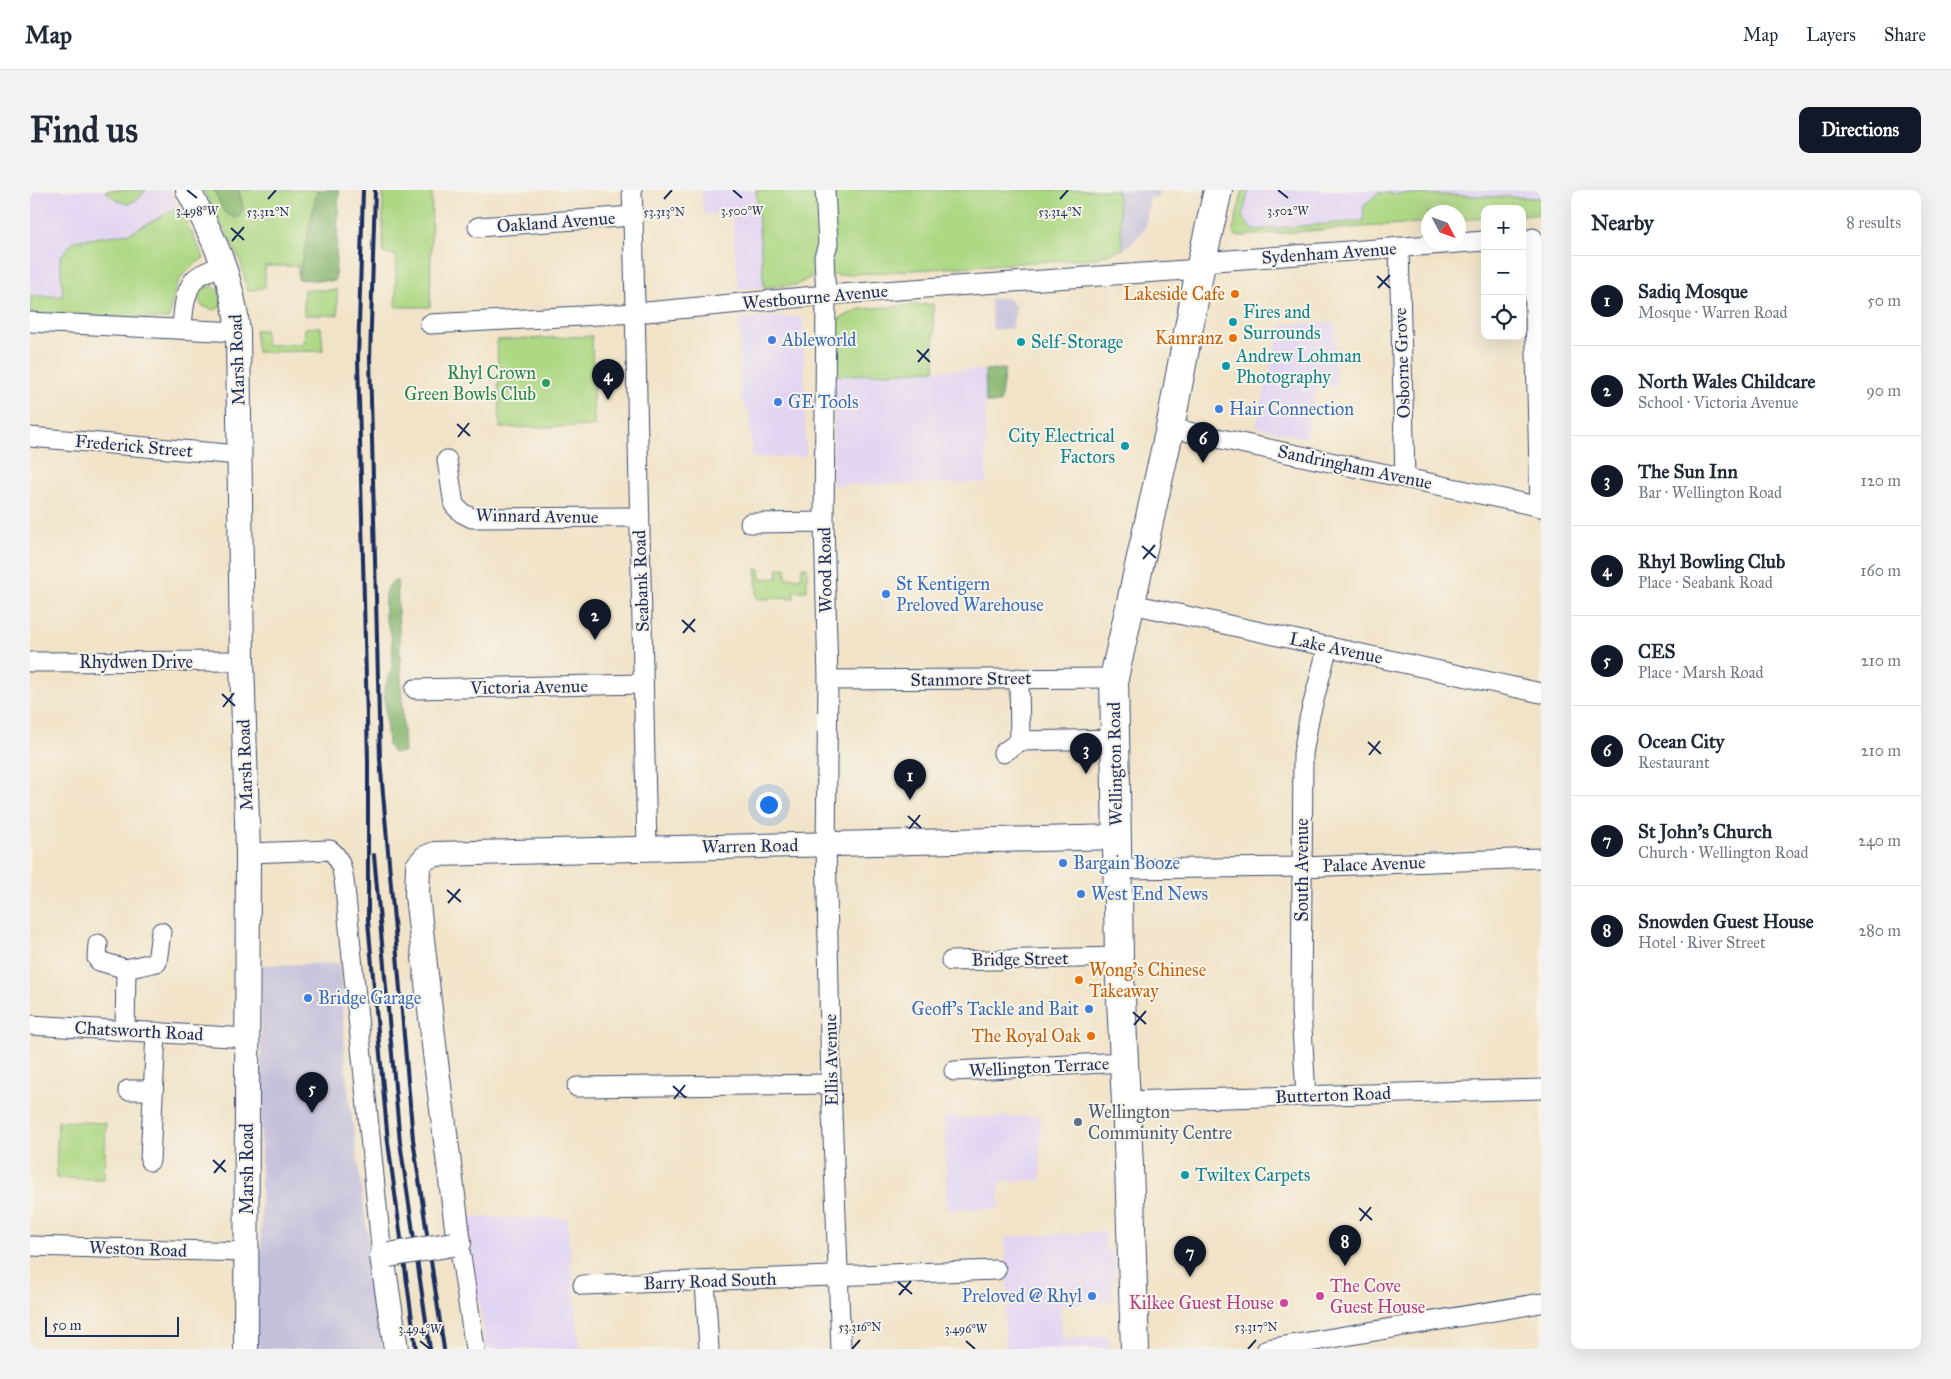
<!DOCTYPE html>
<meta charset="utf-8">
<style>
:root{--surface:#fff;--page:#f2f2f3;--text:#1f2937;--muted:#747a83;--line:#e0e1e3;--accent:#111827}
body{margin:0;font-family:"IM FELL Great Primer",serif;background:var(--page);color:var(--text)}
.controls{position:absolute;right:15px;top:15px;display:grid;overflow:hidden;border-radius:10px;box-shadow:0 5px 20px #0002}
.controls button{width:45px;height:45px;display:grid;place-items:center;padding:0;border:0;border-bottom:1px solid var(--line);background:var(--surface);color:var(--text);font:25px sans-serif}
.compass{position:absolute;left:1391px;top:15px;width:45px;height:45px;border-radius:50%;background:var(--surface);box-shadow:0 5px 20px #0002;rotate:131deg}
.scale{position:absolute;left:15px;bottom:12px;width:134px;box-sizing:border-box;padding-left:5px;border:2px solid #1b2f5e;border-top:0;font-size:14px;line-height:18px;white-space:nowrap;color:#1b2f5e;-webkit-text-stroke:4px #f7f3e8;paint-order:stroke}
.you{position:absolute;left:738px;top:614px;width:18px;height:18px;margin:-12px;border:4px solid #fff;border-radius:50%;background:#1a73e8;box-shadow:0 0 0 8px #1a73e833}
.badge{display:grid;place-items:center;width:32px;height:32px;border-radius:50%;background:var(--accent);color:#fff;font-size:16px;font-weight:700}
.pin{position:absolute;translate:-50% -41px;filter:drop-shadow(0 1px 2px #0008)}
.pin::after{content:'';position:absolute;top:26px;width:18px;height:15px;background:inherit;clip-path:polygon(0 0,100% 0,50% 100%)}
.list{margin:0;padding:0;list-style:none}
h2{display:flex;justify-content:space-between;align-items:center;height:65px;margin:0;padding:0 20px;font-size:21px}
h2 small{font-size:16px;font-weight:400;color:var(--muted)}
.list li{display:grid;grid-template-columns:32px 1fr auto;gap:15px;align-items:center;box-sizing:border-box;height:90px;padding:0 20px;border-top:1px solid var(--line)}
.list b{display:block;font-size:19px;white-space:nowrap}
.list p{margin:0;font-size:16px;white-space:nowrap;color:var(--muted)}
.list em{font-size:16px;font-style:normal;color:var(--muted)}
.icon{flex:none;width:28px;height:28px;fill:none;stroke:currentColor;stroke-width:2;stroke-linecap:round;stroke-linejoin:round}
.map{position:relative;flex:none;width:1511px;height:1159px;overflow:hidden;border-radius:10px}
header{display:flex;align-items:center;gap:30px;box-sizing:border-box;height:70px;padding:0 25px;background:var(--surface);border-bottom:1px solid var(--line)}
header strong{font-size:24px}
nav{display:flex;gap:28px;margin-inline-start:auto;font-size:18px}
.intro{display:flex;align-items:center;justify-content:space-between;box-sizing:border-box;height:120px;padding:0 30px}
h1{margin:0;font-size:35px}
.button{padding:12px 22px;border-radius:10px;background:var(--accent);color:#fff;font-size:18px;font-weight:700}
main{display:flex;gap:30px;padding:0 30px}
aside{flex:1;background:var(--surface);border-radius:10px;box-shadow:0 5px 20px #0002}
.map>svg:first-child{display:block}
.built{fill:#e2d4f3}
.industrial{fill:#c5c0da}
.green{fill:#add884;stroke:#648471}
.forest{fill:#8ab872;stroke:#527468}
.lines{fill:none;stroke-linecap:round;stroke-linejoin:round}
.minor-casing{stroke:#3b4a6e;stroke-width:21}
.tertiary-casing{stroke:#3b4a6e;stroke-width:26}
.primary-casing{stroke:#3b4a6e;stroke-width:30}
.minor{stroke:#fff;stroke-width:19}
.tertiary{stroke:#fff;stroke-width:24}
.primary{stroke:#fff;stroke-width:28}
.rail{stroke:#1b2f5e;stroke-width:4}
.tertiary-bridge-casing{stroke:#3b4a6e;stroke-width:26;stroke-linecap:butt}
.tertiary-bridge{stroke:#fff;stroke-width:24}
.ticks{fill:none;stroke:#1b2f5e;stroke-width:2}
.food-dot{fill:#e8710a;stroke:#f7f3e8;stroke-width:2}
.culture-dot{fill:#0f9aa8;stroke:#f7f3e8;stroke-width:2}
.shop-dot{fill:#3f7fe0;stroke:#f7f3e8;stroke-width:2}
.leisure-dot{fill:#2e9e5b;stroke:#f7f3e8;stroke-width:2}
.service-dot{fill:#5c6f8a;stroke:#f7f3e8;stroke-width:2}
.hotel-dot{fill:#d1479c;stroke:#f7f3e8;stroke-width:2}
.labels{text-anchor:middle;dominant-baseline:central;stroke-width:4;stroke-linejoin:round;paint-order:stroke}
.street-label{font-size:18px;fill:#1b2f5e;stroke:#f7f3e8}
.food-label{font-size:18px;fill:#c56008;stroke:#f7f3e8;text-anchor:end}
.culture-label{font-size:18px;fill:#0d838f;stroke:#f7f3e8;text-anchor:start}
.shop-label{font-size:18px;fill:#366cbe;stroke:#f7f3e8;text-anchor:start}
.leisure-label{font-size:18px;fill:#27864d;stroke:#f7f3e8;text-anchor:end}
.service-label{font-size:18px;fill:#4e5e75;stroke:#f7f3e8;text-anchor:start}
.hotel-label{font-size:18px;fill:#b23c85;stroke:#f7f3e8;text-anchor:start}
.ticks-label{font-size:12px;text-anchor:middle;fill:#1b2f5e;stroke:#f7f3e8;stroke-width:4;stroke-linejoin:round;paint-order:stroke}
</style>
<header>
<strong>Map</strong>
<nav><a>Map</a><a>Layers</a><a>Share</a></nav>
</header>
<div class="intro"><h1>Find us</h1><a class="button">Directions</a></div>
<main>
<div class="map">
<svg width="1511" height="1159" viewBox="0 0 1511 1159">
<rect width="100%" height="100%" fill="#f7f3e8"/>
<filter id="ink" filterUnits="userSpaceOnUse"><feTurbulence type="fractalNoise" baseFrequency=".02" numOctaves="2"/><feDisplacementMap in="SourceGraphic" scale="10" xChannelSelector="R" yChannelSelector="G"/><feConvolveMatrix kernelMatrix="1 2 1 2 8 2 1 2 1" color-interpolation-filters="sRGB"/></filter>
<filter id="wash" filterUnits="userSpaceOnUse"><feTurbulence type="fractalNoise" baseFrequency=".0096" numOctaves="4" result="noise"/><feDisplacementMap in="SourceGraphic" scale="20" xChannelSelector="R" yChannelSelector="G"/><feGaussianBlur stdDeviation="1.12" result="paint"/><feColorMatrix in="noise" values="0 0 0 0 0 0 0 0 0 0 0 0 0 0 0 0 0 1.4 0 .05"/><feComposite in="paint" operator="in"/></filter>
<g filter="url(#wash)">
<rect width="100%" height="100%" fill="#f1e3c7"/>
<g class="built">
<path d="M 0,0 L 139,0 L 149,17 L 100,43 L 44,51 L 30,67 L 33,106 L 0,106 Z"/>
<path d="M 671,0 L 726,0 L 734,97 L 708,98 L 702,24 L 674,24 Z"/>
<path d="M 1219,0 L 1511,0 L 1511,20 L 1455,19 L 1428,22 L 1398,22 L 1333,31 L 1223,40 L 1212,27 Z"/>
<path d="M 773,127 L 776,266 L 722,268 L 720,225 L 711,210 L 709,128 Z"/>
<path d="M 1305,133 L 1306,197 L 1287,194 L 1274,248 L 1226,236 L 1251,134 Z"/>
<path d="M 905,180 L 955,180 L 956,293 L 803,295 L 805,186 Z"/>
<path d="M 1010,926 L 1011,990 L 969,992 L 969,1019 L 917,1020 L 914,928 Z"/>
<path d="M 437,1027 L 537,1028 L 550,1159 L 456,1159 Z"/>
<path d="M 1075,1042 L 1076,1061 L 1084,1061 L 1085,1091 L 1082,1091 L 1083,1111 L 1030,1116 L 1032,1149 L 1079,1146 L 1080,1159 L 976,1159 L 974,1119 L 979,1119 L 975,1047 Z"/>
</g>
<g class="industrial">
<path d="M 1087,0 L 1128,0 L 1129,8 L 1120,7 L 1115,38 L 1103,52 L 1093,59 Z"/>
<path d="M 978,108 L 986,117 L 982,138 L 963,140 L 960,109 Z"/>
<path d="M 310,773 L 316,884 L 353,1159 L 226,1159 L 226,1123 L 231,1058 L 231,775 Z"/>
</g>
<g class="green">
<path d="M 81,0 L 116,0 L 108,9 L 98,14 L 88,11 L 75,1 Z"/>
<path d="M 173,0 L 309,0 L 305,91 L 268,89 L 268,76 L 235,76 L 235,97 L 218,101 L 210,70 Z"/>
<path d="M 353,0 L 402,0 L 400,117 L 366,117 L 366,65 L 353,63 Z"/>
<path d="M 726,0 L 1087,0 L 1093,59 L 1065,68 L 781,87 L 767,95 L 734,97 Z"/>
<path d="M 1213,0 L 1219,0 L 1212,27 L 1223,40 L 1333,31 L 1334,16 L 1348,3 L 1511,8 L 1511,24 L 1492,26 L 1492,19 L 1455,19 L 1455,28 L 1429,30 L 1428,22 L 1398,22 L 1398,32 L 1212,46 L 1205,46 L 1203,40 Z"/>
<path d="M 149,17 L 174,68 C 145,86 145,97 139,129 L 0,124 L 0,106 L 33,106 L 30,67 L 44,51 L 100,43 Z"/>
<path d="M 182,96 L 188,100 L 191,106 L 191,117 L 184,120 L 172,116 L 167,107 L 171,100 Z"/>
<path d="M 274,100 L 307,100 L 308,125 L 274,125 Z"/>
<path d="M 903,114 L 905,180 L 805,186 L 806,138 L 809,129 L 830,119 Z"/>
<path d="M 291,137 L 293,161 L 227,162 L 225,140 L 235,140 L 236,155 L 274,154 L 275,138 Z"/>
<path d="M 562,146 L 564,236 L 470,238 L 467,150 Z"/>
<path d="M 772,377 L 777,377 L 777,401 L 764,401 L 764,408 L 727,409 L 726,379 L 730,379 L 731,389 L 748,388 L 747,378 L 756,378 L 756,388 L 772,387 Z"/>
<path d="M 28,931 L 76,933 L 74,989 L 26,988 Z"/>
</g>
<g class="forest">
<path d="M 184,0 L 209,0 L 213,18 L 210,26 L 205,28 L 194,22 Z"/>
<path d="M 287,0 L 309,0 L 305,91 L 268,89 Z"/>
<path d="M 975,179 L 970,213 L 956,213 L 955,180 Z"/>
<path d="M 367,390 L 374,562 L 363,563 L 358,555 L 354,499 L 362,478 L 363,465 L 361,443 L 355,427 L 355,403 L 360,394 Z"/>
</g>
</g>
<g filter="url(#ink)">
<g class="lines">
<g class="minor-casing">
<g id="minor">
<path d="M 602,0 L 603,26"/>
<path d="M 795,0 L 798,54 L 794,67 L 796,105 L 794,332 L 798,490 L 796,655 L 801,894 L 811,1159"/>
<path d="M 448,37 L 603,26 L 617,659"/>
<path d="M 1503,48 L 1510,317"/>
<path d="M 1369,57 L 1375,288"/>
<path d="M 1172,72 L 1455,51"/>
<path d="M 0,132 L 208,142"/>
<path d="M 400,134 L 606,123 L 796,105 L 1170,79"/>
<path d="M 152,139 C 153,123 154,102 165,89 C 172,82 185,79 194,75"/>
<path d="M 1140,238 L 1511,317"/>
<path d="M 0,247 L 209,265"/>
<path d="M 417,270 L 424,315 L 432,323 L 442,328 L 609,327"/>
<path d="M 720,333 L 794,332"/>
<path d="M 1102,414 L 1511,503"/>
<path d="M 0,472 L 212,471"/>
<path d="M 989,488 L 990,551 L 1085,549"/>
<path d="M 798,490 L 1084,488"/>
<path d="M 385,499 L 613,494"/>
<path d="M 973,563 L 990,551"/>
<path d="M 218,663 L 300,660 C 312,669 313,684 315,698 L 352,1066"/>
<path d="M 1087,679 L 1272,677 L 1511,668"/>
<path d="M 68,754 L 67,768 L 69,771 L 96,779"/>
<path d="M 921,771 L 1089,767"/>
<path d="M 0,835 L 217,848"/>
<path d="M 95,841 L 96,779 L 127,772 L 131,742"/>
<path d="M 924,881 L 1094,872"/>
<path d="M 547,897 L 801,894"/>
<path d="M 98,900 L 123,900"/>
<path d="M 1276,906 L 1271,820 L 1273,564 L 1279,529 L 1298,456"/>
<path d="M 1096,911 L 1511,899"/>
<path d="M 120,971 L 126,842"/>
<path d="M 429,1053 L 445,1159"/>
<path d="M 0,1056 L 216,1062"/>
<path d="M 675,1091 L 679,1159"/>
<path d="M 553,1095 L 966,1080"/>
<path d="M 1237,1159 L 1511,1113"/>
</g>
</g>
<g class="tertiary-casing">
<g id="tertiary">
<path d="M 158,0 C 185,50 202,85 208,142 L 212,471 L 218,663 L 216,1159"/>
<path d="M 423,1054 L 429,1053 L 406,872 L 387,705 L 388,676 L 395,668 L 405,664 L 1086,647"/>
<path d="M 359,1065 L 352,1066 L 366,1159"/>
</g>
</g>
<g class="primary-casing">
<path id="primary" d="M 1105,1159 L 1099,976 L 1089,767 L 1084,488 L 1140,238 L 1170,79 L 1188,0"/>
</g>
<use href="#minor" class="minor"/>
<use href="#tertiary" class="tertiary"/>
<use href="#primary" class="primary"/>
<g class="rail">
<path d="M 333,0 L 328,169 L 338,570 L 338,731 L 358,952 L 386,1159"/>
<path d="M 345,0 L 340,169 L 350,569 L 383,949 L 414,1159"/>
<path d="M 344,665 L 370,952 L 400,1159"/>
</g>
<g class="tertiary-bridge-casing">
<path id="tertiary-bridge" d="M 359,1065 L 423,1054"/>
</g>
<use href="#tertiary-bridge" class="tertiary-bridge"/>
</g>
</g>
<path class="ticks" d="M 157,0 L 167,8M 703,0 L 712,8M 1248,0 L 1258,8M 238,9 L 246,0M 634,9 L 642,0M 1030,9 L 1038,0M 201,38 L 214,50M 202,51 L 214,37M 1347,86 L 1360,98M 1348,98 L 1360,85M 887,160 L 900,172M 888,172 L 899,159M 427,234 L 440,246M 428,247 L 439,233M 1112,356 L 1126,368M 1113,369 L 1125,355M 652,430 L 665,442M 653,443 L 665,429M 192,504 L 205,516M 193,517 L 204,503M 1338,552 L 1351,564M 1339,565 L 1350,551M 878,626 L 891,638M 879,639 L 890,625M 417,700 L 431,712M 418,713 L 430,699M 1103,822 L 1116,834M 1104,835 L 1116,821M 643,896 L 656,908M 644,909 L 655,895M 183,970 L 196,982M 184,983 L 195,970M 1329,1018 L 1342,1030M 1330,1031 L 1341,1017M 868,1092 L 882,1104M 869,1105 L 881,1091M 390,1151 L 400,1159M 936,1151 L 945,1159M 822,1159 L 830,1150M 1218,1159 L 1226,1150"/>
<g class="food-dot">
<circle cx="1205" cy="104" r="5"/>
<circle cx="1203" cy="148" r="5"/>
<circle cx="1049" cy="790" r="5"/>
<circle cx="1061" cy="846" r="5"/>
</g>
<g class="culture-dot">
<circle cx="1203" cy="132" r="5"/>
<circle cx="991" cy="152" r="5"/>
<circle cx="1196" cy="176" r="5"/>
<circle cx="1095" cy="256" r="5"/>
<circle cx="1155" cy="985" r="5"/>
</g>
<g class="shop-dot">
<circle cx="742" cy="150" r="5"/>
<circle cx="748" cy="212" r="5"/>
<circle cx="1189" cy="219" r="5"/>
<circle cx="856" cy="404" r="5"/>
<circle cx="1033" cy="673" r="5"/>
<circle cx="1051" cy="704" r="5"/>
<circle cx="278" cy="808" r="5"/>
<circle cx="1059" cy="819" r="5"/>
<circle cx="1062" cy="1106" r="5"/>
</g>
<circle class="leisure-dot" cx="516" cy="193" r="5"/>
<circle class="service-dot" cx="1048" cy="932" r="5"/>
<g class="hotel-dot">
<circle cx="1290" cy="1106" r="5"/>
<circle cx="1254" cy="1113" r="5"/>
</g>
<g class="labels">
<g class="street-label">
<text transform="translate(526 32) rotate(-4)">Oakland Avenue</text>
<text transform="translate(1299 63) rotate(-4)">Sydenham Avenue</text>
<text transform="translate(785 107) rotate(-5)">Westbourne Avenue</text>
<text transform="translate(207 170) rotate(-92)">Marsh Road</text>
<text transform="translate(1372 173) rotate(-92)">Osborne Grove</text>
<text transform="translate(104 256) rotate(5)">Frederick Street</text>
<text transform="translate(1325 277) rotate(12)">Sandringham Avenue</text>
<text transform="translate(507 326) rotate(1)">Winnard Avenue</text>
<text transform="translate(795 380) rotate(-91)">Wood Road</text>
<text transform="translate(611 391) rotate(-92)">Seabank Road</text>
<text transform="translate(1306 458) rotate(12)">Lake Avenue</text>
<text x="106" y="472">Rhydwen Drive</text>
<text transform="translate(941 489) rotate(-1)">Stanmore Street</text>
<text transform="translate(499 497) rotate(-1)">Victoria Avenue</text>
<text transform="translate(1085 574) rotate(-91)">Wellington Road</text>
<text transform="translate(215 575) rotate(-92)">Marsh Road</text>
<text transform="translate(720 656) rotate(-1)">Warren Road</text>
<text transform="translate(1344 674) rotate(-2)">Palace Avenue</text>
<text transform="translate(1272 680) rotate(-90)">South Avenue</text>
<text transform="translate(990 769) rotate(-1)">Bridge Street</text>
<text transform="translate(109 841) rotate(3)">Chatsworth Road</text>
<text transform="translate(801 870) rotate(-91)">Ellis Avenue</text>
<text transform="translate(1009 877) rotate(-3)">Wellington Terrace</text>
<text transform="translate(1303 905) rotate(-2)">Butterton Road</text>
<text transform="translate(217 979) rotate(-90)">Marsh Road</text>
<text transform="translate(108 1059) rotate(2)">Weston Road</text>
<text transform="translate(680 1091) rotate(-2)">Barry Road South</text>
</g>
<g class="food-label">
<text x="1195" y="104">Lakeside Cafe</text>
<text x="1193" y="148">Kamranz</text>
<text x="1059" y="780" text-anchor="start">Wong's Chinese<tspan x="1059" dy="21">Takeaway</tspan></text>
<text x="1051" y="846">The Royal Oak</text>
</g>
<g class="culture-label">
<text x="1213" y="122">Fires and<tspan x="1213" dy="21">Surrounds</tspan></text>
<text x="1001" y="152">Self-Storage</text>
<text x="1206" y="166">Andrew Lohman<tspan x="1206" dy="21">Photography</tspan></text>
<text x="1085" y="246" text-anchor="end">City Electrical<tspan x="1085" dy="21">Factors</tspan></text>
<text x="1165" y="985">Twiltex Carpets</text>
</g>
<g class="shop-label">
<text x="752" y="150">Ableworld</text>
<text x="758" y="212">GE Tools</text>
<text x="1199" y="219">Hair Connection</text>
<text x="866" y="394">St Kentigern<tspan x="866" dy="21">Preloved Warehouse</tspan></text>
<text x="1043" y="673">Bargain Booze</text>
<text x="1061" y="704">West End News</text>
<text x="288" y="808">Bridge Garage</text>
<text x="1049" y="819" text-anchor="end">Geoff's Tackle and Bait</text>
<text x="1052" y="1106" text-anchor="end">Preloved @ Rhyl</text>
</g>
<g class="leisure-label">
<text x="506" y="183">Rhyl Crown<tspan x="506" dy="21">Green Bowls Club</tspan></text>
</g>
<g class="service-label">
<text x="1058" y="922">Wellington<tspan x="1058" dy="21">Community Centre</tspan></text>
</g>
<g class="hotel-label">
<text x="1300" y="1096">The Cove<tspan x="1300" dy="21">Guest House</tspan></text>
<text x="1244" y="1113" text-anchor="end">Kilkee Guest House</text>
</g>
</g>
<g class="ticks-label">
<text x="167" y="25">3.498°W</text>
<text x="712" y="25">3.500°W</text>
<text x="1258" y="25">3.502°W</text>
<text x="634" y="26">53.313°N</text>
<text x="1030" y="26">53.314°N</text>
<text x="238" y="26">53.312°N</text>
<text x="830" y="1141">53.316°N</text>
<text x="1226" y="1141">53.317°N</text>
<text x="390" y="1143">3.494°W</text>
<text x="936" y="1143">3.496°W</text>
</g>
</svg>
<div class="controls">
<button>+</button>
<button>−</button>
<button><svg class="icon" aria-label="locate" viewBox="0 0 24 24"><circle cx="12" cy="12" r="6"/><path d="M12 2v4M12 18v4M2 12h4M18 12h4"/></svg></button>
</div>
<svg class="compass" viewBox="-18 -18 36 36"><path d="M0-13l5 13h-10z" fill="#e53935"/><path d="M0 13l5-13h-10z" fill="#747a83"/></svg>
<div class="scale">50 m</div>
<div class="you"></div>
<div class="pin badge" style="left:880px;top:610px">1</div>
<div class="pin badge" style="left:565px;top:450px">2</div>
<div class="pin badge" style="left:1056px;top:584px">3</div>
<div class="pin badge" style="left:578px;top:210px">4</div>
<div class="pin badge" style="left:282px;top:923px">5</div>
<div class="pin badge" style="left:1173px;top:273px">6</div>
<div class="pin badge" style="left:1160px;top:1087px">7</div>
<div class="pin badge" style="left:1315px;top:1076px">8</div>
</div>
<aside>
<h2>Nearby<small>8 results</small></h2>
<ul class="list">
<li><span class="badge">1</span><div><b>Sadiq Mosque</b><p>Mosque · Warren Road</p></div><em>50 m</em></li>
<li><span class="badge">2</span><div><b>North Wales Childcare</b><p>School · Victoria Avenue</p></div><em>90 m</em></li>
<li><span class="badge">3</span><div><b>The Sun Inn</b><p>Bar · Wellington Road</p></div><em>120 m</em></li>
<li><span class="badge">4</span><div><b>Rhyl Bowling Club</b><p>Place · Seabank Road</p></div><em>160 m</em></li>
<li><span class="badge">5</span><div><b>CES</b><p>Place · Marsh Road</p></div><em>210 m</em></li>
<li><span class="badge">6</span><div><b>Ocean City</b><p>Restaurant</p></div><em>210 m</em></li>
<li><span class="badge">7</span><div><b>St John's Church</b><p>Church · Wellington Road</p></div><em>240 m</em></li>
<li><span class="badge">8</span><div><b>Snowden Guest House</b><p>Hotel · River Street</p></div><em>280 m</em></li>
</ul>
</aside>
</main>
